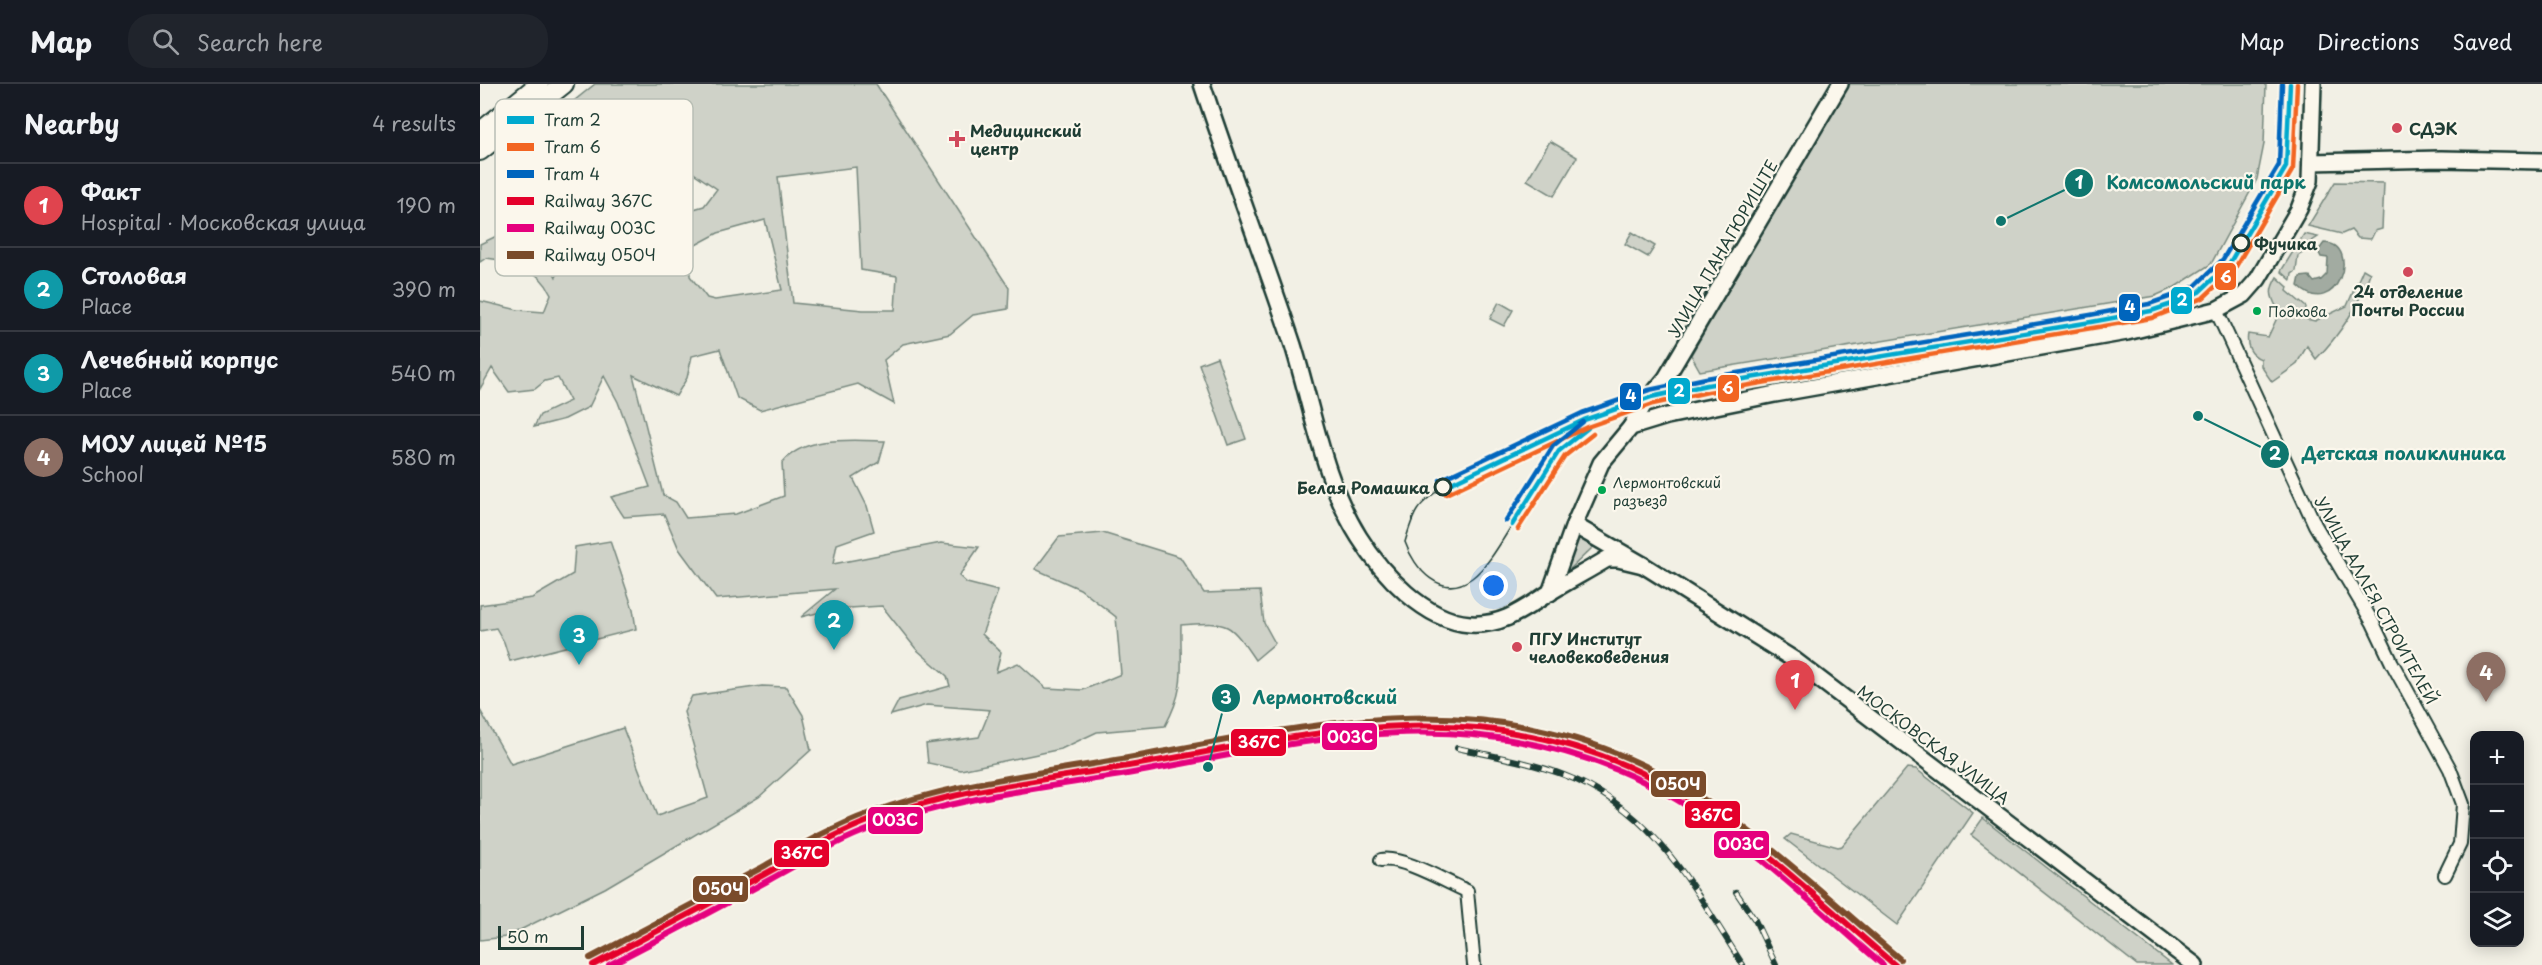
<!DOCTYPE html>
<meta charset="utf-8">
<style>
:root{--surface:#171b24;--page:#20242c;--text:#f1f3f6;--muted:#9ea1a6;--line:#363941;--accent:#ea580c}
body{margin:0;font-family:"Playpen Sans",sans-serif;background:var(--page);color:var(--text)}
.controls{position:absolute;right:18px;bottom:18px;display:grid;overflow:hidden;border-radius:12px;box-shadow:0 3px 15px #0003}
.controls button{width:54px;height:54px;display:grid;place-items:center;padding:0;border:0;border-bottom:2px solid var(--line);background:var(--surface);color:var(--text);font:30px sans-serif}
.scale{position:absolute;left:18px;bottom:15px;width:86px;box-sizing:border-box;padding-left:6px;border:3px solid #1f3d34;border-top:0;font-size:16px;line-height:21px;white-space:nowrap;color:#1f3d34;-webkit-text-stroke:4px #fbf7ec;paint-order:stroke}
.you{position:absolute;left:1014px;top:502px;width:21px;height:21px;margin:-15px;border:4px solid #fff;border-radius:50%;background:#1a73e8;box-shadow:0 0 0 9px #1a73e833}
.badge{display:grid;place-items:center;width:39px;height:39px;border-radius:50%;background:var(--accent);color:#fff;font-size:20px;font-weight:700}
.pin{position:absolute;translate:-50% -50px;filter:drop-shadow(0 2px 3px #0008)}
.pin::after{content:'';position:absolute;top:32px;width:21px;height:18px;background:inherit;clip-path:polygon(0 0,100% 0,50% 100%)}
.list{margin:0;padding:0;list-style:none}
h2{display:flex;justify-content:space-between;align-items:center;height:78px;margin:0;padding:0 24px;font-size:26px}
h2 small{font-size:20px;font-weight:400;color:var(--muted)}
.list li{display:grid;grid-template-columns:39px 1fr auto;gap:18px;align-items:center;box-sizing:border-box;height:84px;padding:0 24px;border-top:2px solid var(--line)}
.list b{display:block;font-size:22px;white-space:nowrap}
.list p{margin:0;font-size:20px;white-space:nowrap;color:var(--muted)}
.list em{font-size:20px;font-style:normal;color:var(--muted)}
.icon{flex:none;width:33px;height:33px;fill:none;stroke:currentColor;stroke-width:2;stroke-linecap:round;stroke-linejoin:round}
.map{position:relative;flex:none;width:2062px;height:881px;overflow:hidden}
header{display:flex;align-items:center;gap:36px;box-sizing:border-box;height:84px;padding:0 30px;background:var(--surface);border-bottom:2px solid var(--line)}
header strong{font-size:28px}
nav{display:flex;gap:33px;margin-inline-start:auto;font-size:21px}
.search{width:420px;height:54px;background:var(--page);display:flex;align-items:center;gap:15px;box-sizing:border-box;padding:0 21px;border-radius:24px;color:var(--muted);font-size:22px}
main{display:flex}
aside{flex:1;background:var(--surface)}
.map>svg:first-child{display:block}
.green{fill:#cfd2c8;stroke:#77887e;stroke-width:1.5;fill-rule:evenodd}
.water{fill:#a2aba1;stroke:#6e7f75;stroke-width:1.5}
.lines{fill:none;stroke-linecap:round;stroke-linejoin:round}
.minor-casing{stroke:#1f3d34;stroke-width:16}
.tertiary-casing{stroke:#1f3d34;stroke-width:20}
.primary-casing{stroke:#1f3d34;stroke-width:22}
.minor{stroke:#fbf7ec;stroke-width:12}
.tertiary{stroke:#fbf7ec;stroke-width:15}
.primary{stroke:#fbf7ec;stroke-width:18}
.tram{stroke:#1f3d34;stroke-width:1.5}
.rail-casing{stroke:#1f3d34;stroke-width:6}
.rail{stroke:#fbf7ec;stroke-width:4;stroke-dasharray:11;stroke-linecap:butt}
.rail-1-casing{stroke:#fbf7ec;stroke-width:10}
.rail-2-casing{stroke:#fbf7ec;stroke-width:10}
.rail-3-casing{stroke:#fbf7ec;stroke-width:10}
.rail-1{stroke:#e4002b;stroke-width:6}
.rail-2{stroke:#e5007d;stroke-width:6}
.rail-3{stroke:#7a4b2a;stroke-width:6}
.tram-1-casing{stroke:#fbf7ec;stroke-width:9}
.tram-2-casing{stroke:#fbf7ec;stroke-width:9}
.tram-3-casing{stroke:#fbf7ec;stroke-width:9}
.tram-1{stroke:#00a9ce;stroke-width:4.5}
.tram-2{stroke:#f26522;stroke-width:4.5}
.tram-3{stroke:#0065bd;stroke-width:4.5}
.poi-dot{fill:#d1495b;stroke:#fbf7ec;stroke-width:2}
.stop-dot{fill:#fbf7ec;stroke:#1f3d34;stroke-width:3}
.bus-dot{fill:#00a651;stroke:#fbf7ec;stroke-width:2}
.labels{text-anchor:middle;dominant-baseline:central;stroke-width:4.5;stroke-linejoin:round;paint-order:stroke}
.bus-label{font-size:14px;fill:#1f3d34;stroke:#fbf7ec;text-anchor:start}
.poi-label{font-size:16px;font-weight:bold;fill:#1f3d34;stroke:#fbf7ec;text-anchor:start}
.stop-label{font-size:16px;font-weight:bold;fill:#1f3d34;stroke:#fbf7ec;text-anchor:start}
.street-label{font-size:16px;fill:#1f3d34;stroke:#fbf7ec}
.key{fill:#fbf7ec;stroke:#b9bfb5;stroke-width:1.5}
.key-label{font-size:16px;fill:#1f3d34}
.leader{fill:none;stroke:#0f766e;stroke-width:2}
.callout-dot{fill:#0f766e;stroke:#fbf7ec;stroke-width:2}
.mark-label{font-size:18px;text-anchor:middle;font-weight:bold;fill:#fff}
.callout-label{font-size:18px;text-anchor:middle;font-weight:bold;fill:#0f766e;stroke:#fbf7ec;stroke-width:4.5;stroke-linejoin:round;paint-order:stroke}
.line-badge{stroke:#fbf7ec;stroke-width:2}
.badge-label{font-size:16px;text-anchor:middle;font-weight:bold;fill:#fff}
</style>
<header>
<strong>Map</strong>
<div class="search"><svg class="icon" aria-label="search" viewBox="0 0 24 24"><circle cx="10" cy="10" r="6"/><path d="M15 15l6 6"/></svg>Search here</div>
<nav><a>Map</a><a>Directions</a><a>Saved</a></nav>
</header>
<main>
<aside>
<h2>Nearby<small>4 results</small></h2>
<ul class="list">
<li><span class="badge" style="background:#e0444e">1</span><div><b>Факт</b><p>Hospital · Московская улица</p></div><em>190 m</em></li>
<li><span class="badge" style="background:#0f9aa8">2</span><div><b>Столовая</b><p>Place</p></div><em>390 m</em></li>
<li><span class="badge" style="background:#0f9aa8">3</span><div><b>Лечебный корпус</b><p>Place</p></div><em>540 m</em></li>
<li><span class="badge" style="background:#8d6e63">4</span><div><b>МОУ лицей №15</b><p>School</p></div><em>580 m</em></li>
</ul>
</aside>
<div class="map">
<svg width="2062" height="881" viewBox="0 0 2062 881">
<rect width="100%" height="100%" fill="#f2f0e5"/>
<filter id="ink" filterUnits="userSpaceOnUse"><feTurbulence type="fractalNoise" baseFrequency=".0167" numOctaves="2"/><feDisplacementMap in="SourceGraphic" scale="12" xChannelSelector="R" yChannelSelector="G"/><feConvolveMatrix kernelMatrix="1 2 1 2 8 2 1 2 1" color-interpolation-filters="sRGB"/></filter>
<g filter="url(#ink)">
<g class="green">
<path d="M 115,0 L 396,0 L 529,204 L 528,225 L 493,231 L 470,250 L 423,260 L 404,276 L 414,320 L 378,300 L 280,326 L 257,314 L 240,265 L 212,272 L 207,294 L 196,312 L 153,291 L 183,411 L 196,418 L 206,434 L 256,430 L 304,412 L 302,379 C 325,351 372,356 405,357 L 399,378 L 373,394 L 387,422 L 394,447 L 357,460 L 353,480 L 461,459 L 499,463 L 479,492 L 487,499 L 518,507 L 502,550 L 521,568 L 516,588 L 538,579 L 566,604 L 603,606 L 641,590 L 636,533 L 600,505 L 555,485 L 579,453 L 623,449 L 700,473 L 724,509 L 780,507 L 784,539 L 795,559 L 775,576 C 748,536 749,538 701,541 C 700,583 707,602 685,642 L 617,648 L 581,665 L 481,686 L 448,679 L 446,660 L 499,653 L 510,626 L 447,621 L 411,631 L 419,616 L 470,602 L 467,592 L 436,565 L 402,522 L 353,525 L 321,533 L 355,505 L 236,515 L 199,465 L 184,430 L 144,433 L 131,413 L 170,403 L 138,318 L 124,292 L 109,323 L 85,335 L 54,343 L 60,331 L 90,317 L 78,294 L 65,297 L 55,305 L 29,308 L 12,284 L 0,305 L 0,217 L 38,226 L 64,228 L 71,210 C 59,184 33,177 6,174 L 0,178 L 0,160 L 35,143 L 57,156 L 76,193 L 96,159 L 224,122 L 237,105 L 206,84 L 188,108 L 161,123 L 115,128 L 91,114 L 81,93 L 55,110 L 33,95 L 38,62 ZM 376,83 L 381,186 L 417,192 L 415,226 L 383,226 L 313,219 L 298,93 ZM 285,136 L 302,206 L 235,216 L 227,214 L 210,192 L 210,164 L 238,149 Z"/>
<path d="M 1367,0 L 1786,0 L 1784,60 L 1777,95 L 1731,180 L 1695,203 L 1675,212 L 1220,287 L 1211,271 Z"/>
<path d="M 1070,57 L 1097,73 L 1074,112 L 1047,96 Z"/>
<path d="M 1855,98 L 1904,99 L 1902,145 L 1895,147 L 1891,155 L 1878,154 L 1871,146 L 1862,150 L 1828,142 Z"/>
<path d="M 1152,148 L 1175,162 L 1168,173 L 1145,160 Z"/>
<path d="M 1824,150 L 1838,153 L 1832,157 L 1830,164 L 1818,172 L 1816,187 L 1812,190 L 1811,196 L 1801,187 Z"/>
<path d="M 1883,185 L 1890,189 C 1880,220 1859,252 1836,275 L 1827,262 L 1816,281 L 1792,298 L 1781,282 L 1781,275 C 1770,271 1766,261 1768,250 L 1788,253 L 1796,236 L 1797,224 C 1790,211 1789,206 1797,193 L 1808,203 L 1807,207 L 1826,223 L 1825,235 L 1835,237 L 1867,222 Z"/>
<path d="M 1019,218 L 1033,226 L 1024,242 L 1010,235 Z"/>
<path d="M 737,273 L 766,355 L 748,361 L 719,280 Z"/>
<path d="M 1098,450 L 1114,462 L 1089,486 L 1085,487 Z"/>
<path d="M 130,457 L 153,525 L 156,545 L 30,577 L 24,558 L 16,544 L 0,547 L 0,521 L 52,514 L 93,490 L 95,463 Z"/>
<path d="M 282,602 L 306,603 L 323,631 L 331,666 L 279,713 L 125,804 L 26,853 L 0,856 L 0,626 L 31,680 L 143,644 L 177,732 L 228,714 L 204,628 L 212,612 Z"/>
<path d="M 1427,684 L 1436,685 L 1493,729 L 1417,841 L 1305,755 L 1311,750 L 1358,763 L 1362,762 Z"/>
<path d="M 1503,734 L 1692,881 L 1657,881 L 1491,751 Z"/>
</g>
<path class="water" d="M 1844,159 C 1883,159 1856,239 1818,202 L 1820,193 L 1829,192 L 1834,198 L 1841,196 L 1847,190 L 1848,174 L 1841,173 L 1838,167 Z"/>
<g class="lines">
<g class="minor-casing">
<g id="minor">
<path d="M 1736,226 L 1835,441 L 1893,539 L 1912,579 L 1970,685 L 1983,720 L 1980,760 L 1965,791"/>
<path d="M 901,776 C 922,772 966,798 987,807 L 994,881"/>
</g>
</g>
<g class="tertiary-casing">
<g id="tertiary">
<path d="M 722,0 C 751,88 784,174 813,261 C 833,325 843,396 879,453 C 902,490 945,537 990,540 C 1024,542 1045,524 1072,507 C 1090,496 1109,486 1127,475 L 1138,475 L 1163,481"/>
<path d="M 1831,78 L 1961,75 L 2062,77"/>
<path d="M 1151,343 L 1163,322 L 1186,294 L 1360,0"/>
<path d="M 1094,441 L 1163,481 L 1313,575 L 1715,881"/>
<path d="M 1070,509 L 1094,441 L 1121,379 L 1151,343 L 1187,332 L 1295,310 L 1647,248 L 1736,226 L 1764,211 L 1778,195 L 1819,125 L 1830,97 L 1833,0"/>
</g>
</g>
<g class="primary-casing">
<g id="primary">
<path d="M 0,48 L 59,0"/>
<path d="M 0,67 L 84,0"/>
</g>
</g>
<use href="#minor" class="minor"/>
<use href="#tertiary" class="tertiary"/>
<use href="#primary" class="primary"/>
<path class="tram" d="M 963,403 C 936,422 934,427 925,458 C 934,484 961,517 992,494 C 1009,481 1021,458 1032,441"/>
<g class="rail-casing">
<g id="rail">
<path d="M 977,664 C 1013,672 1050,678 1084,691 C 1174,725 1214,805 1263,881"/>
<path d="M 1256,808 L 1275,836 L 1296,881"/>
</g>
</g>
<use href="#rail" class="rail"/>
<g class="rail-1-casing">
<path id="rail-1" d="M 113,881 C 170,851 227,821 283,791 C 319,772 353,750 391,736 C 472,706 558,697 642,683 C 816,654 976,607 1147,682 C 1249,727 1331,810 1415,881"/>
</g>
<g class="rail-2-casing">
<path id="rail-2" d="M 129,881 C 183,853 236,825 289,796 C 324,777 358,756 395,743 C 476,713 562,704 647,690 C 821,659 968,616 1140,687 C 1241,729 1322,812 1403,881"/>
</g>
<g class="rail-3-casing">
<path id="rail-3" d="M 110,874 C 167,844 224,814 281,784 C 316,764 351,743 390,729 C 471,699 557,690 642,675 C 817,645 978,599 1150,675 C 1253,720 1335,804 1420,875"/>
</g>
<use href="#rail-1" class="rail-1"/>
<use href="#rail-2" class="rail-2"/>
<use href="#rail-3" class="rail-3"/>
<g class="tram-1-casing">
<g id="tram-1">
<path d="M 963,403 L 1104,336 L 1171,313 L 1227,301 L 1611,238 L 1671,227 L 1698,218 L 1719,208 L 1749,180 L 1806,83 L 1810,0"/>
<path d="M 1032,441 L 1079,367 L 1108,344"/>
</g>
</g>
<g class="tram-2-casing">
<g id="tram-2">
<path d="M 966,410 L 1107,343 L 1173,320 L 1228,308 L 1672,234 L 1723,214 L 1755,184 L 1813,85 L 1817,0"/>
<path d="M 1038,445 L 1085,372 L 1113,350"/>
</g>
</g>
<g class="tram-3-casing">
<g id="tram-3">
<path d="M 960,396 L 1102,329 L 1169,306 L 1226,294 L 1610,231 L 1669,220 L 1695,211 L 1715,202 L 1743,175 L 1799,81 L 1802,0"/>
<path d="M 1026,437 L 1073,362 L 1103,338"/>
</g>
</g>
<use href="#tram-1" class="tram-1"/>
<use href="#tram-2" class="tram-2"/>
<use href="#tram-3" class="tram-3"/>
</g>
</g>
<g class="poi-dot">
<circle cx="1917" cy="44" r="6"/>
<path d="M474 46h6v6h6v6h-6v6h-6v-6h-6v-6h6z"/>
<circle cx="1928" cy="188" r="6"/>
<circle cx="1037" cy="563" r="6"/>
</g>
<g class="stop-dot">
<circle cx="1761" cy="159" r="8"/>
<circle cx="963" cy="403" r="8"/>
</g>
<g class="bus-dot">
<circle cx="1777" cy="227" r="5"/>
<circle cx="1122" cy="406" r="5"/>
</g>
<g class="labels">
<g class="bus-label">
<text x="1788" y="227">Подкова</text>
<text x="1133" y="398">Лермонтовский<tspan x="1133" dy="18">разъезд</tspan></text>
</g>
<g class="poi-label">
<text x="1929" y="44">СДЭК</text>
<text x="490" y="46">Медицинский<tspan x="490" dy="18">центр</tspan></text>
<text x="1928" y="207" text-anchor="middle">24 отделение<tspan x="1928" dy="18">Почты России</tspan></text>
<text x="1049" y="554">ПГУ Институт<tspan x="1049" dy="18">человековедения</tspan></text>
</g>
<g class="stop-label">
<text x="1774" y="159">Фучика</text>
<text x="950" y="403" text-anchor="end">Белая Ромашка</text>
</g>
<g class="street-label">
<text transform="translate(1242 164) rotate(-60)">УЛИЦА ПАНАГЮРИШТЕ</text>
<text transform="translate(1897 516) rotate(61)">УЛИЦА АЛЛЕЯ СТРОИТЕЛЕЙ</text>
<text transform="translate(1454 660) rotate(37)">МОСКОВСКАЯ УЛИЦА</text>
</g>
</g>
<rect x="15" y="15" width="198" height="177" rx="9" class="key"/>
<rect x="27" y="32" width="27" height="8" fill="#00a9ce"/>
<rect x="27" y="59" width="27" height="8" fill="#f26522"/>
<rect x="27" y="86" width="27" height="8" fill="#0065bd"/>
<rect x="27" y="113" width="27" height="8" fill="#e4002b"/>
<rect x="27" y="140" width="27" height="8" fill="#e5007d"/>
<rect x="27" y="167" width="27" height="8" fill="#7a4b2a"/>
<g class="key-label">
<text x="64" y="42">Tram 2</text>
<text x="64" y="69">Tram 6</text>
<text x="64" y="96">Tram 4</text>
<text x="64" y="123">Railway 367С</text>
<text x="64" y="150">Railway 003С</text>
<text x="64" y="177">Railway 050Ч</text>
</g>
<path class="leader" d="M1521 137L1599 99M1718 332L1795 370M728 683L746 614"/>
<g class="callout-dot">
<circle cx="1521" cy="137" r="6"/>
<circle cx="1718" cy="332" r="6"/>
<circle cx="728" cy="683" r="6"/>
<circle cx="1599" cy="99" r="15"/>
<circle cx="1795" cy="370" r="15"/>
<circle cx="746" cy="614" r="15"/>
</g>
<g class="mark-label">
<text x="1599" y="105">1</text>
<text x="1795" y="376">2</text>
<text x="746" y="620">3</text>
</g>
<g class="callout-label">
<text x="1726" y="105">Комсомольский парк</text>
<text x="1924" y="376">Детская поликлиника</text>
<text x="845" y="620">Лермонтовский</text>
</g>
<g class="line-badge">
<rect x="1734" y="178" width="23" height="29" rx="6" fill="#f26522"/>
<rect x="1690" y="202" width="23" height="29" rx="6" fill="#00a9ce"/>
<rect x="1638" y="209" width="23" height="29" rx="6" fill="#0065bd"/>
<rect x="1237" y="290" width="23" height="29" rx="6" fill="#f26522"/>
<rect x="1187" y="293" width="24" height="28" rx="6" fill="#00a9ce"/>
<rect x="1139" y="298" width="23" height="29" rx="6" fill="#0065bd"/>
<rect x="841" y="638" width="57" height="29" rx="6" fill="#e5007d"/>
<rect x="750" y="644" width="57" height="29" rx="6" fill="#e4002b"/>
<rect x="1170" y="686" width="57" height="28" rx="6" fill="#7a4b2a"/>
<rect x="1204" y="716" width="57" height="29" rx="6" fill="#e4002b"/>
<rect x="387" y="722" width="57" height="29" rx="6" fill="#e5007d"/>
<rect x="1233" y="746" width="57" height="29" rx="6" fill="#e5007d"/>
<rect x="293" y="755" width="57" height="29" rx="6" fill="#e4002b"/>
<rect x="212" y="791" width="57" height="28" rx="6" fill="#7a4b2a"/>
</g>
<g class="badge-label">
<text x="1746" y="199">6</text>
<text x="1702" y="222">2</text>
<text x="1650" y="229">4</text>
<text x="1248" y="310">6</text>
<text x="1199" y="313">2</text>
<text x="1151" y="318">4</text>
<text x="870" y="659">003С</text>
<text x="779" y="664">367С</text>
<text x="1198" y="706">050Ч</text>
<text x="1232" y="737">367С</text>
<text x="415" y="742">003С</text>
<text x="1261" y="766">003С</text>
<text x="322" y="775">367С</text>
<text x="241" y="811">050Ч</text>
</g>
</svg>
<div class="controls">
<button>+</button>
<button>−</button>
<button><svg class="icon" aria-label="locate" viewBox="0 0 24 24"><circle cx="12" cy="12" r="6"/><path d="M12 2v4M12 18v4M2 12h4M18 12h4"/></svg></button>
<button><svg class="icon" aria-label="layers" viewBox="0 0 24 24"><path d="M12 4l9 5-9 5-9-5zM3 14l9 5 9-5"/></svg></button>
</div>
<div class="scale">50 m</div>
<div class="you"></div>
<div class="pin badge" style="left:1315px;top:626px;background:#e0444e">1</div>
<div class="pin badge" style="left:354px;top:566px;background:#0f9aa8">2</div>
<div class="pin badge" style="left:99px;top:581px;background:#0f9aa8">3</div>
<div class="pin badge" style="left:2006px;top:618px;background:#8d6e63">4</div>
</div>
</main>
